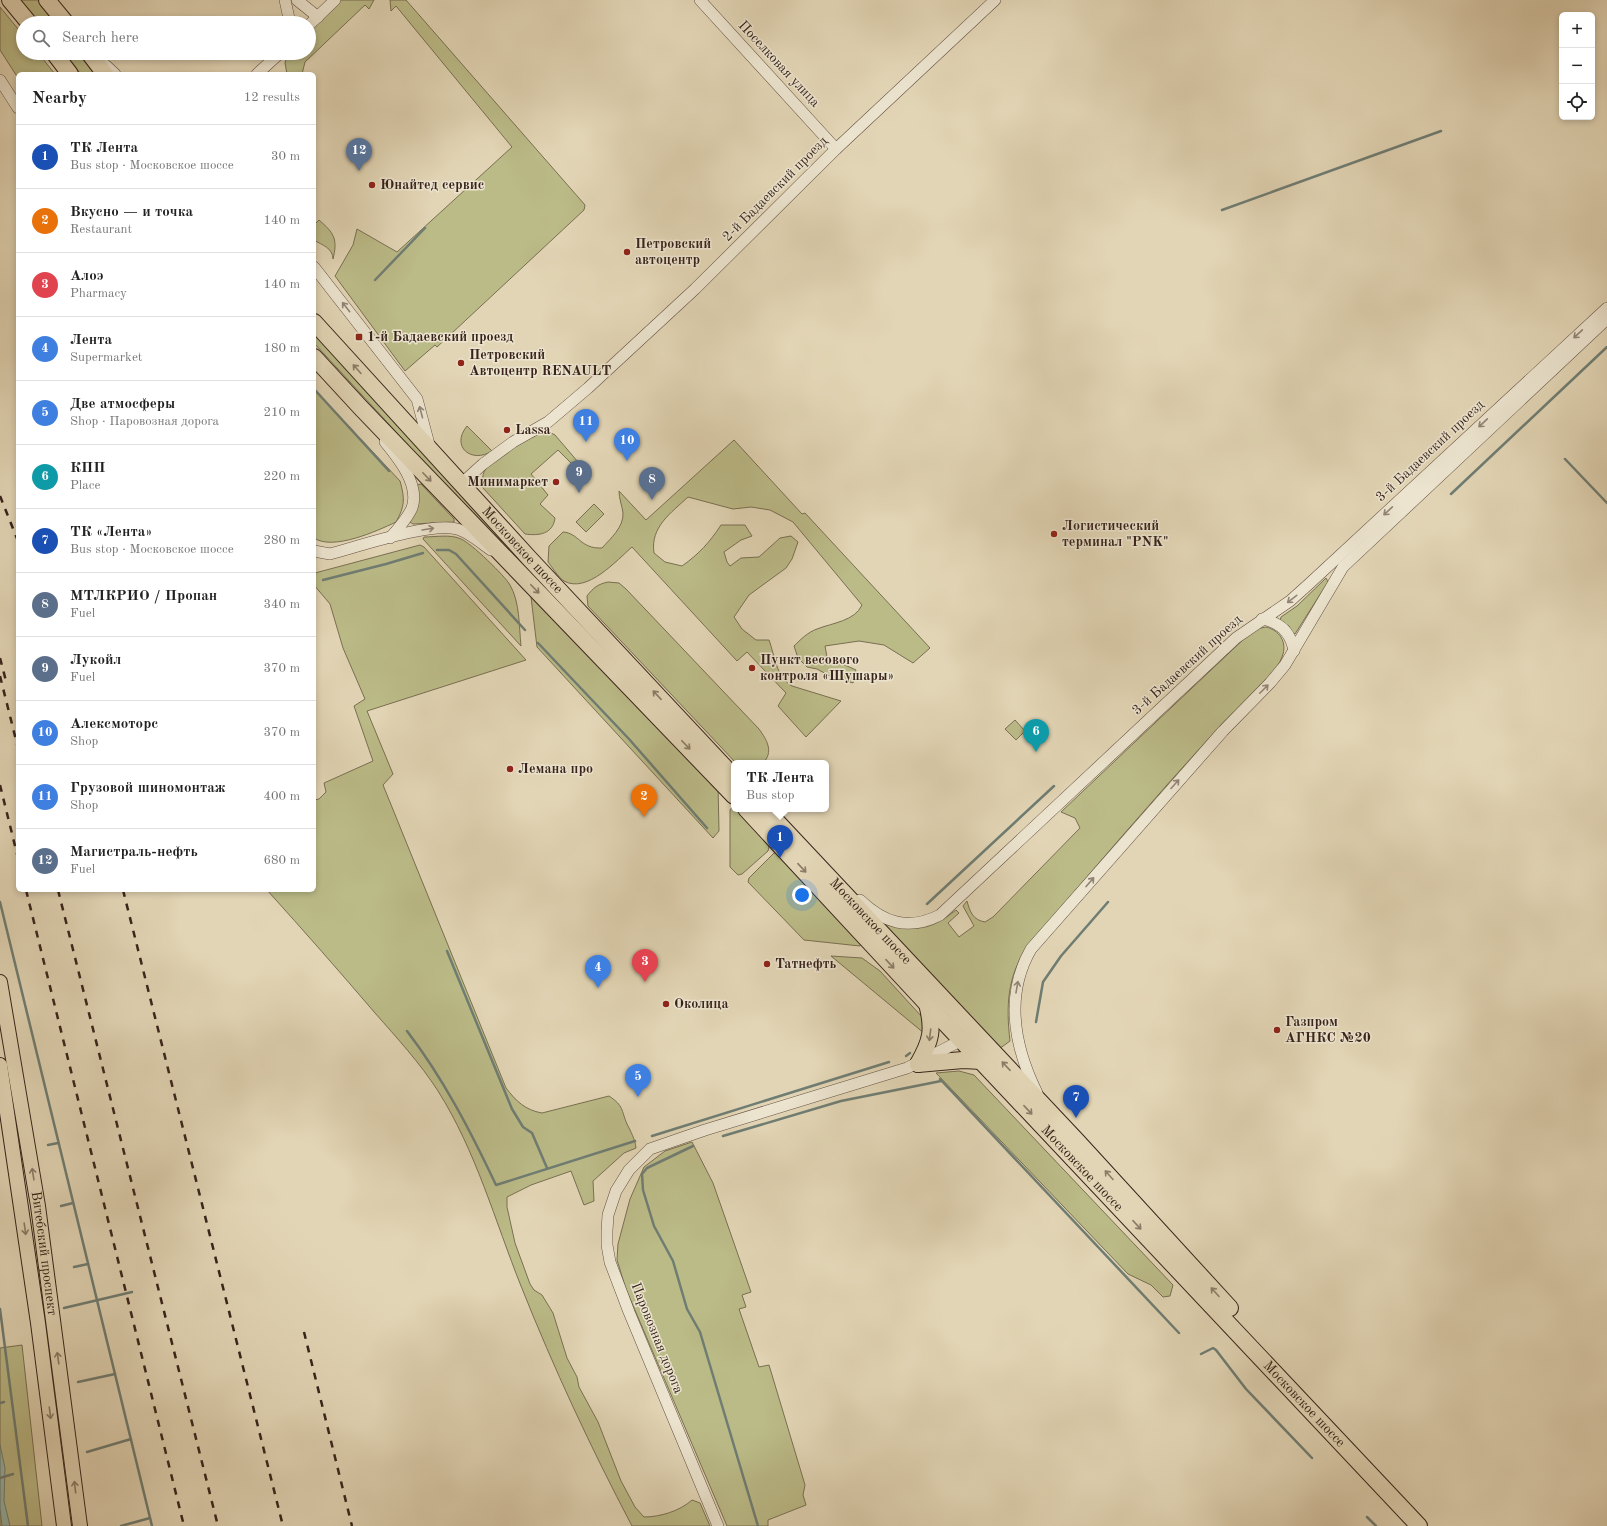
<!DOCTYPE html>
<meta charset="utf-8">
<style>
:root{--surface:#fff;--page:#f6f6f6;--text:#222;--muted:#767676;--line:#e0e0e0;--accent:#ea580c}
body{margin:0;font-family:"Old Standard TT",serif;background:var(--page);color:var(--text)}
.controls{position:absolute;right:12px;top:12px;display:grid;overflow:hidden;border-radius:6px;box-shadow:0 2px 6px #0003}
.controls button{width:36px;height:36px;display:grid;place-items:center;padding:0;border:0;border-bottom:1px solid var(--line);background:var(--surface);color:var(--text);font:20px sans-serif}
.you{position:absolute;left:802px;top:895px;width:14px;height:14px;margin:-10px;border:3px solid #fff;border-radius:50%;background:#1a73e8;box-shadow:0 0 0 6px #1a73e833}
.badge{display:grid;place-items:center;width:26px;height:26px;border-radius:50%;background:var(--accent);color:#fff;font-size:13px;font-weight:700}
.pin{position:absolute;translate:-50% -33px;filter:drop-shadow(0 1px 2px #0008)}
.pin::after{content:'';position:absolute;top:21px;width:14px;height:12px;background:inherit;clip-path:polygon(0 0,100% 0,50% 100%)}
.popup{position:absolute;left:731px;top:760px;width:98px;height:52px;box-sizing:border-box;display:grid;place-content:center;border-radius:6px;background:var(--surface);filter:drop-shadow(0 1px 3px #0005);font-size:13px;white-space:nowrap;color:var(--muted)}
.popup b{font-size:15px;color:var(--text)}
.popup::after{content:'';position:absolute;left:50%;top:100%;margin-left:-8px;border:8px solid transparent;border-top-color:var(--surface)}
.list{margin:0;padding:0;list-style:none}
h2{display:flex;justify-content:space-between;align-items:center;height:52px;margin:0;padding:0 16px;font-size:17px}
h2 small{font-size:13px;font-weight:400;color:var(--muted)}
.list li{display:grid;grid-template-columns:26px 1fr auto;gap:12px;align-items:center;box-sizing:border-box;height:64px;padding:0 16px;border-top:1px solid var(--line)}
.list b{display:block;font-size:15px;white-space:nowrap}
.list p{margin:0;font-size:13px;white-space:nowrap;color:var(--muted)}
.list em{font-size:13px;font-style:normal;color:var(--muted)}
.icon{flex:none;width:22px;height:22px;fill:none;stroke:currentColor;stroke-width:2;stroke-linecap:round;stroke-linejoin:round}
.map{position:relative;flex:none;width:1607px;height:1526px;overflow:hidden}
.search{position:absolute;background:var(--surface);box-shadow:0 2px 6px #0003;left:16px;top:16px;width:300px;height:44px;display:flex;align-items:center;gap:10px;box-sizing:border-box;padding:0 14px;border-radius:22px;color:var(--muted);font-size:15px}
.panel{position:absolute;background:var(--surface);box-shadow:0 2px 6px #0003;left:16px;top:72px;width:300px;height:820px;border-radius:6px}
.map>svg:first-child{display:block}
.green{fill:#bb8;stroke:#796f52}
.water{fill:#95b9ae;stroke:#6f7d73}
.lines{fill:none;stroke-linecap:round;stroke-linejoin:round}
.stream{stroke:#6f7d73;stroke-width:2.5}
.minor-casing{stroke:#625042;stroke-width:12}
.major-casing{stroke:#37231b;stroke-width:16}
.highway-casing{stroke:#37231b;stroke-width:18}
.minor{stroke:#ece4cf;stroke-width:11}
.major{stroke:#e2d5b5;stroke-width:14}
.highway{stroke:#e2d5b5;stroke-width:16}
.rail{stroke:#37231b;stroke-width:2.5;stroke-dasharray:7 7;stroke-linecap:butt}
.oneway{stroke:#928475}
.oneway2{stroke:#8c7c68}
.poi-dot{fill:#8f2418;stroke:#ece4cf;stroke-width:1.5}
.labels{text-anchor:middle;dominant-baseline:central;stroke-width:3;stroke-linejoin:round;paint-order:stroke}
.street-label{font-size:14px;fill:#37231b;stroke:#ece4cf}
.poi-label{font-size:14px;font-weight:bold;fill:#37231b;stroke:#ece4cf;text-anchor:start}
</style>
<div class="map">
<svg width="1607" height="1526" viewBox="0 0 1607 1526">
<rect width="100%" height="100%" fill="#e2d5b5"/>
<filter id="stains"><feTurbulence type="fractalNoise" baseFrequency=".005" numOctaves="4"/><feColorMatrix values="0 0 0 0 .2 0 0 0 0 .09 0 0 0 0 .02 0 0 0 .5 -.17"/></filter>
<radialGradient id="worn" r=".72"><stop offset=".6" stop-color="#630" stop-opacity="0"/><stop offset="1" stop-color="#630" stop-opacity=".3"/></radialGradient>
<g class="green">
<path d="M 20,0 L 38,0 L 57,23 L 39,23 Z"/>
<path d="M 340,0 L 374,0 L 369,9 L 365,5 L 305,62 L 302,74 L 287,74 L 285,63 L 288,53 L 309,53 L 309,31 Z"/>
<path d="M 390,0 L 406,0 L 585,205 L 584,210 L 437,347 L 435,345 L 405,371 L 335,276 L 353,245 L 357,229 L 397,252 L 512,147 L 396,6 L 391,11 Z"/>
<path d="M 0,7 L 23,35 L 23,53 L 38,53 L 55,74 L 18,74 L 18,78 L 0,50 Z"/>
<path d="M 63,53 L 80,53 L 96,74 L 81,74 Z"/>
<path d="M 319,220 C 334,233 338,239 333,259 C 333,248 322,245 314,240 L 314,225 Z"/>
<path d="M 314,335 L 331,352 L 508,542 L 504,546 L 445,485 L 314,343 Z"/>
<path d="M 314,389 L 400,481 C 405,499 405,506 396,522 C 377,531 333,551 314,538 Z"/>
<path d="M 467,426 L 492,451 C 472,464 450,447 467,426 Z"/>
<path d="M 547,431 L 555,435 L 584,469 L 580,472 L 558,450 L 531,474 L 548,495 L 540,504 L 555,518 C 553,534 539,536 525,534 L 483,488 C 482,481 482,473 487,467 C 497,453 531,437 547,431 Z"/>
<path d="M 734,440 L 802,514 L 805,513 L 930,648 L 913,663 L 884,645 L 859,641 L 825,646 L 827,657 L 856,670 L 853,683 L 828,675 L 817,669 L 807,667 L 798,658 L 794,646 C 800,640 808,632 817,629 C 832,623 855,621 862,605 L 793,522 L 770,510 L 751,507 L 733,509 L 688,497 C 671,513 650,527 654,553 L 665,562 L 682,566 C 699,554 710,542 721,525 L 745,525 L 752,536 L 741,540 L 724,552 L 727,562 L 730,566 L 741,558 L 759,557 L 780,538 L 791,536 L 798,542 L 792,559 L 786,568 L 749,595 L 734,617 L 742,629 L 756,640 L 769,640 C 775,656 776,677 792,686 L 841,701 L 806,737 L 778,706 L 786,693 L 747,652 L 737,661 L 632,547 C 617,560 587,594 564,581 C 558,577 552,567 548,562 L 549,546 L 563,532 C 579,533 580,549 602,548 C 610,539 624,527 623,513 C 622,505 619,499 619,491 L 646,520 Z"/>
<path d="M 421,484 L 454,519 L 454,522 L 413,524 L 410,522 L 417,485 Z"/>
<path d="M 594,504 L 604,514 L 586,532 L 576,522 Z"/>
<path d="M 424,537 C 435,537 451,534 461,539 C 471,543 505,576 510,585 C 520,602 519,627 521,646 L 423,539 Z"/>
<path d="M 420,545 L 424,547 L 526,660 L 367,711 L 393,774 L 383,785 L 506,1088 C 516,1101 525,1110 542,1113 L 609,1096 C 624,1106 621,1110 627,1124 C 631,1132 635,1139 636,1148 L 624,1153 L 593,1181 L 594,1201 L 584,1205 L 571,1171 L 531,1185 L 507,1197 L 507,1207 L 515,1243 L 530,1284 L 534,1290 L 542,1295 L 553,1313 L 567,1358 L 577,1377 L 579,1387 L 598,1422 L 621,1481 L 635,1507 L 644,1517 C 660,1517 680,1511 692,1500 L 700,1503 L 710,1526 L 632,1526 C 591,1448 554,1369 521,1286 C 495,1221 476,1151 438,1091 C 420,1063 397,1038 375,1013 C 340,972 304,931 267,890 L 314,890 L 314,800 L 319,799 L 326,792 L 324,783 L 373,761 L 354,706 L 365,699 L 343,648 L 330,604 L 314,585 L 315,573 Z"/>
<path d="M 1326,578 L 1328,582 L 1295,634 L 1293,633 L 1289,626 L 1280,621 L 1281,617 L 1297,606 Z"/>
<path d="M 608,582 L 619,583 L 626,589 L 759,729 C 767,740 774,752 763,763 L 736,763 L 588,606 L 587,596 C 593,588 598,584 608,582 Z"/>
<path d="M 534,596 L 718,787 L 719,831 L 713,838 L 537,647 L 531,597 Z"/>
<path d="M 1266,627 C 1279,630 1288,642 1282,657 C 1273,680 1238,706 1220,726 C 1154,798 1090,873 1027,947 C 1007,978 1006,1005 1010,1041 L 999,1049 L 884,925 L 885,924 C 918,931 929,931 956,910 L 959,913 L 948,923 L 959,937 L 974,926 L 963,906 L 967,901 C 970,912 973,920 985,922 L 993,917 L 1080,828 L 1075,818 L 1061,812 L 1247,636 L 1256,629 Z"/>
<path d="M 1015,720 L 1025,731 L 1016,740 L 1005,729 Z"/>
<path d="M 733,806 L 734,809 L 739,809 L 767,840 L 769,847 L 768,851 L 742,874 L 738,875 L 730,867 L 730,810 Z"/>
<path d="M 781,852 L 862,943 L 860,946 L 804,940 L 748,882 L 749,878 L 774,853 Z"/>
<path d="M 831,956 L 862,958 L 880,971 L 922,1017 L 925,1034 Z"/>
<path d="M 959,1071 L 974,1075 L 1173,1285 L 1170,1296 L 1163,1297 L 1151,1285 L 1128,1274 L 936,1073 Z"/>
<path d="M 692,1142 L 713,1183 L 751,1292 L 742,1295 L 746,1307 L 739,1309 L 759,1367 L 769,1365 L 805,1485 L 803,1495 L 806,1505 L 768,1520 L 768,1526 L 727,1526 L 626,1289 L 617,1260 L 618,1244 L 630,1199 L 644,1167 L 665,1151 Z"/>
<path d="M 22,1345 L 42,1526 L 0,1526 L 0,1348 Z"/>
</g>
<path class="water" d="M 0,1445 L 5,1468 L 4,1501 L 10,1526 L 2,1526 L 0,1509 Z"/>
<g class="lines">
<g class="stream">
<path d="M 1222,210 L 1441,131"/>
<path d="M 375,280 L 425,228"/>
<path d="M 314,389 L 389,471"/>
<path d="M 1565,459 L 1607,503"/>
<path d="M 1451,494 L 1607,347"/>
<path d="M 437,550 L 449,550 L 456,554 L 525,630"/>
<path d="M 323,580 L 386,564 L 423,553"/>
<path d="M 538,643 L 629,739 L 707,828"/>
<path d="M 0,902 L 152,1526"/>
<path d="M 927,904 L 1054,786"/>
<path d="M 447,951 L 512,1109 L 523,1127 L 532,1133 L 547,1168"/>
<path d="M 1036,1022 L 1043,982 L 1061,956 L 1108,902"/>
<path d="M 407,1031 C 443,1078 470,1130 496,1185 L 635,1141"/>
<path d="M 906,1056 L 910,1053"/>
<path d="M 940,1079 L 1179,1333"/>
<path d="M 652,1136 L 889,1062"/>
<path d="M 723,1136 L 841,1101 L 941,1081"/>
<path d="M 48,1145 L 58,1143"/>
<path d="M 693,1146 L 647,1168 L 642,1174 L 643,1190 L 654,1226 L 673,1261 L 687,1309 L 700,1332 L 758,1526"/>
<path d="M 61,1206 L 73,1203"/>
<path d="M 74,1267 L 88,1264"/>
<path d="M 64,1308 L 132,1292"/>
<path d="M 0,1309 L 28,1526"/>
<path d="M 1201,1354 L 1213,1348 L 1216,1350 L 1246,1389 L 1312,1458"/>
<path d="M 78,1382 L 115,1374"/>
<path d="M 0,1403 L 4,1402"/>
<path d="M 87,1452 L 131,1439"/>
<path d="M 0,1478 L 13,1474"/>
<path d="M 1367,1517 L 1376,1526"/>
<path d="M 121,1526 L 150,1518"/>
</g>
<g class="minor-casing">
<g id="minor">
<path d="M 285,0 L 290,23"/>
<path d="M 297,0 L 318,17"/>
<path d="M 700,0 L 836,149"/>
<path d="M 309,25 L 335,0"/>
<path d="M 101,61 L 115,74"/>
<path d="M 257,74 L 280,53"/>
<path d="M 0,80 L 18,108"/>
<path d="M 314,267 L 417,399 L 430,448"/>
<path d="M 385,442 C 399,459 420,485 412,508 C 407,519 398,529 390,538"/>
<path d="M 461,484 L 483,464 L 513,442 L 548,422 L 588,388 L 695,289 L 836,149 L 995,0"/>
<path d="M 314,551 L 330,554 C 360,546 429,522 457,529 C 468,532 481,543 491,550"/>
<path d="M 1262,619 C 1280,622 1291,633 1294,651"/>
<path d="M 860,900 C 884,923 908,931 940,915 L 1236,638 L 1290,601 L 1310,583 L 1607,308"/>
<path d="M 1037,1093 C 1014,1046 1004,996 1031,949 L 1223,731 L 1270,683 L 1285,665 L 1343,567 L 1607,319"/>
<path d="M 718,1526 L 629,1312 L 610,1262 L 607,1245 L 607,1231 L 608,1215 L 616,1191 L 629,1170 L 650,1149 L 705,1130 L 907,1068 L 966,1038"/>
</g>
</g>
<g class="major-casing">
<g id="major">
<path id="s1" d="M 0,982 L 38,1206 L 80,1526"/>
<path d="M 0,1065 L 38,1323 L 64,1526"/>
</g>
</g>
<g class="highway-casing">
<g id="highway">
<path d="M 10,0 L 29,23"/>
<path d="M 47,0 L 66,23"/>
<path d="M 54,53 L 70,74"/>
<path d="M 89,53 L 105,74"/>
<path id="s2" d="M 314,322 L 529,558 L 734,777"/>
<path d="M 314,357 L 361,408 L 734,796"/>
<path id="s3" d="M 746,809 L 927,1004 L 1419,1526"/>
<path id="s4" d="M 765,809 L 1077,1141 L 1230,1308"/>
<path d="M 918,1064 L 963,1060 L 982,1061"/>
<path d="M 918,1064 C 931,1041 934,1030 927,1004"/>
</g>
</g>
<use href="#minor" class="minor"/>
<use href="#major" class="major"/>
<use href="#highway" class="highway"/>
<g class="rail">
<path d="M 0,496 L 18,541"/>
<path d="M 0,658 L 6,681"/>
<path d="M 0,676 L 18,748"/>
<path d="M 0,785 L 18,858"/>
<path d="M 26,890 L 184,1526"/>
<path d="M 58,890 L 218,1526"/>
<path d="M 123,890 L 283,1526"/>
<path d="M 304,1332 L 352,1526"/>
</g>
</g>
<defs><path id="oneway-shaft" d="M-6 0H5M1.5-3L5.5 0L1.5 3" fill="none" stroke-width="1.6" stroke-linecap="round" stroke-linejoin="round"/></defs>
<g class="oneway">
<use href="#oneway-shaft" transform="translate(346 307) rotate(-128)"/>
<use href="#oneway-shaft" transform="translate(1578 334) rotate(137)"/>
<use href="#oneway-shaft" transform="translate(421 412) rotate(-105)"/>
<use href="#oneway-shaft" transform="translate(1483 423) rotate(137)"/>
<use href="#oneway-shaft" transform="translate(1388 511) rotate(137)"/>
<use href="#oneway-shaft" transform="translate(428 529) rotate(-9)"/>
<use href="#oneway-shaft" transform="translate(1292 599) rotate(142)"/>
<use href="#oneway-shaft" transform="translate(1264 689) rotate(-45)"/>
<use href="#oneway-shaft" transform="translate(1175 784) rotate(-48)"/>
<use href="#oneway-shaft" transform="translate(1090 882) rotate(-49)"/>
<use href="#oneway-shaft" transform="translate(1017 987) rotate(-80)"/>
</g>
<g class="oneway2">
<use href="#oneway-shaft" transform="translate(357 369) rotate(-132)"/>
<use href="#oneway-shaft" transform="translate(427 477) rotate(46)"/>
<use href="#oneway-shaft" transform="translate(535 589) rotate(46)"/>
<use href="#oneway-shaft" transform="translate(657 695) rotate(-133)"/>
<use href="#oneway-shaft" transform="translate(686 745) rotate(46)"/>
<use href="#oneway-shaft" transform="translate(802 868) rotate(47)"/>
<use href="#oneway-shaft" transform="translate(890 964) rotate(47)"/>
<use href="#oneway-shaft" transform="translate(930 1035) rotate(97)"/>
<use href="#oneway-shaft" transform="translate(1006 1066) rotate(-133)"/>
<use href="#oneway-shaft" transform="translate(1028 1110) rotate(47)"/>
<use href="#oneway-shaft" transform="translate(33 1174) rotate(-99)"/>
<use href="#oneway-shaft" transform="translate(1109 1175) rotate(-132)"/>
<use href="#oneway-shaft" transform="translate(1137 1225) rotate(47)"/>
<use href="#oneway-shaft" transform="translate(25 1229) rotate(82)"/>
<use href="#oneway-shaft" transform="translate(1215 1292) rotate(-132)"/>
<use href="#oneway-shaft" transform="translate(58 1358) rotate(-98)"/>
<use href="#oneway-shaft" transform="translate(50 1413) rotate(83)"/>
<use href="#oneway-shaft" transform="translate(75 1487) rotate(-97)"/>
</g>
<g class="poi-dot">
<circle cx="372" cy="185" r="4"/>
<circle cx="627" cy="252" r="4"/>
<rect x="355" y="333" width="8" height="8" rx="2"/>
<circle cx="461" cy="363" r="4"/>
<circle cx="507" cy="430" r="4"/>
<circle cx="556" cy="482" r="4"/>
<circle cx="1054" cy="534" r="4"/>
<circle cx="752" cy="668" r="4"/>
<circle cx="510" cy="769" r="4"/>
<circle cx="767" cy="964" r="4"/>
<circle cx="666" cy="1004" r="4"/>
<circle cx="1277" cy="1030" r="4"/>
</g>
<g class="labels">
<g class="street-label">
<text transform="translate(779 64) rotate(47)">Поселковая улица</text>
<text transform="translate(775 189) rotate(-45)">2-й Бадаевский проезд</text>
<text transform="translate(1430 451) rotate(-43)">3-й Бадаевский проезд</text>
<text stroke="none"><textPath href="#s2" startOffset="309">Московское шоссе</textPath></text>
<text transform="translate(1187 665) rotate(-42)">3-й Бадаевский проезд</text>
<text stroke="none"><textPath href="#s4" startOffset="154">Московское шоссе</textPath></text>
<text stroke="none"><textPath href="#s3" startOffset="492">Московское шоссе</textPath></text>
<text stroke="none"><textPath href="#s1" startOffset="275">Витебский проспект</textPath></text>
<text transform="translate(657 1338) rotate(68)">Паровозная дорога</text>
<text stroke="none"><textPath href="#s3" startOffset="816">Московское шоссе</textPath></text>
</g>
<g class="poi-label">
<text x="380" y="185">Юнайтед сервис</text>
<text x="635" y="244">Петровский<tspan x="635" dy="16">автоцентр</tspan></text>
<text x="367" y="337">1-й Бадаевский проезд</text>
<text x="469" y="355">Петровский<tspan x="469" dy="16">Автоцентр RENAULT</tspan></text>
<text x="515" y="430">Lassa</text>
<text x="548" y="482" text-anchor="end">Минимаркет</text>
<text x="1062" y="526">Логистический<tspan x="1062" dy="16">терминал "PNK"</tspan></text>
<text x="760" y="660">Пункт весового<tspan x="760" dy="16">контроля «Шушары»</tspan></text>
<text x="518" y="769">Лемана про</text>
<text x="775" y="964">Татнефть</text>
<text x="674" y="1004">Околица</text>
<text x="1285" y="1022">Газпром<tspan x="1285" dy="16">АГНКС №20</tspan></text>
</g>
</g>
<rect width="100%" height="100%" filter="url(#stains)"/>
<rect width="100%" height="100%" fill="url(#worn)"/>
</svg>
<div class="controls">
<button>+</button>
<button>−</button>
<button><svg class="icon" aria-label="locate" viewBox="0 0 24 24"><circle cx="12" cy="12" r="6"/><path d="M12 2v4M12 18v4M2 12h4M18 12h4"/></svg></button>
</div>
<div class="you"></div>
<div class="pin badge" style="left:780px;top:858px;background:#1a4fb4">1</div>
<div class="popup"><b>ТК Лента</b>Bus stop</div>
<div class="pin badge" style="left:644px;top:817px;background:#e8710a">2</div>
<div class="pin badge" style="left:645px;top:982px;background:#e0444e">3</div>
<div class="pin badge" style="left:598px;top:988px;background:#3f7fe0">4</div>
<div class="pin badge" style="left:638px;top:1097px;background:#3f7fe0">5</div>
<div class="pin badge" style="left:1036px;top:752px;background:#0f9aa8">6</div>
<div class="pin badge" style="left:1076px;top:1118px;background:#1a4fb4">7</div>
<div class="pin badge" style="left:652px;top:500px;background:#5c6f8a">8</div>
<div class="pin badge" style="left:579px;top:493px;background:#5c6f8a">9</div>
<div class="pin badge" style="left:627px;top:461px;background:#3f7fe0">10</div>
<div class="pin badge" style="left:586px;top:442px;background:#3f7fe0">11</div>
<div class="pin badge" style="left:359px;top:171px;background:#5c6f8a">12</div>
<div class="search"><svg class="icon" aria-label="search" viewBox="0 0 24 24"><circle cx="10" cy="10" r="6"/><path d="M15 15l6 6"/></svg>Search here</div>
<section class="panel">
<h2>Nearby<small>12 results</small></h2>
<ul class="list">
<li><span class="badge" style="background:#1a4fb4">1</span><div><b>ТК Лента</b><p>Bus stop · Московское шоссе</p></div><em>30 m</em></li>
<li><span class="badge" style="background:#e8710a">2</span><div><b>Вкусно — и точка</b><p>Restaurant</p></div><em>140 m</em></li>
<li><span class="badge" style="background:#e0444e">3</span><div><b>Алоэ</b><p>Pharmacy</p></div><em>140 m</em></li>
<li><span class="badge" style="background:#3f7fe0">4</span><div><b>Лента</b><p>Supermarket</p></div><em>180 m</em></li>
<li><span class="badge" style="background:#3f7fe0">5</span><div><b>Две атмосферы</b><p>Shop · Паровозная дорога</p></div><em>210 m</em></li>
<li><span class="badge" style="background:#0f9aa8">6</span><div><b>КПП</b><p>Place</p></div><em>220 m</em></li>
<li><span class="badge" style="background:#1a4fb4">7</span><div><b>ТК «Лента»</b><p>Bus stop · Московское шоссе</p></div><em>280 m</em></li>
<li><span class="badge" style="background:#5c6f8a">8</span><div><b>МТЛКРИО / Пропан</b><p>Fuel</p></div><em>340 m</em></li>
<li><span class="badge" style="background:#5c6f8a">9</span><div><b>Лукойл</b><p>Fuel</p></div><em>370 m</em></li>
<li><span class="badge" style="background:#3f7fe0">10</span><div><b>Алексмоторс</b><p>Shop</p></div><em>370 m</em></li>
<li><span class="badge" style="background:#3f7fe0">11</span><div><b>Грузовой шиномонтаж</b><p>Shop</p></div><em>400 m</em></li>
<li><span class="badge" style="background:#5c6f8a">12</span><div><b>Магистраль-нефть</b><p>Fuel</p></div><em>680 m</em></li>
</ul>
</section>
</div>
